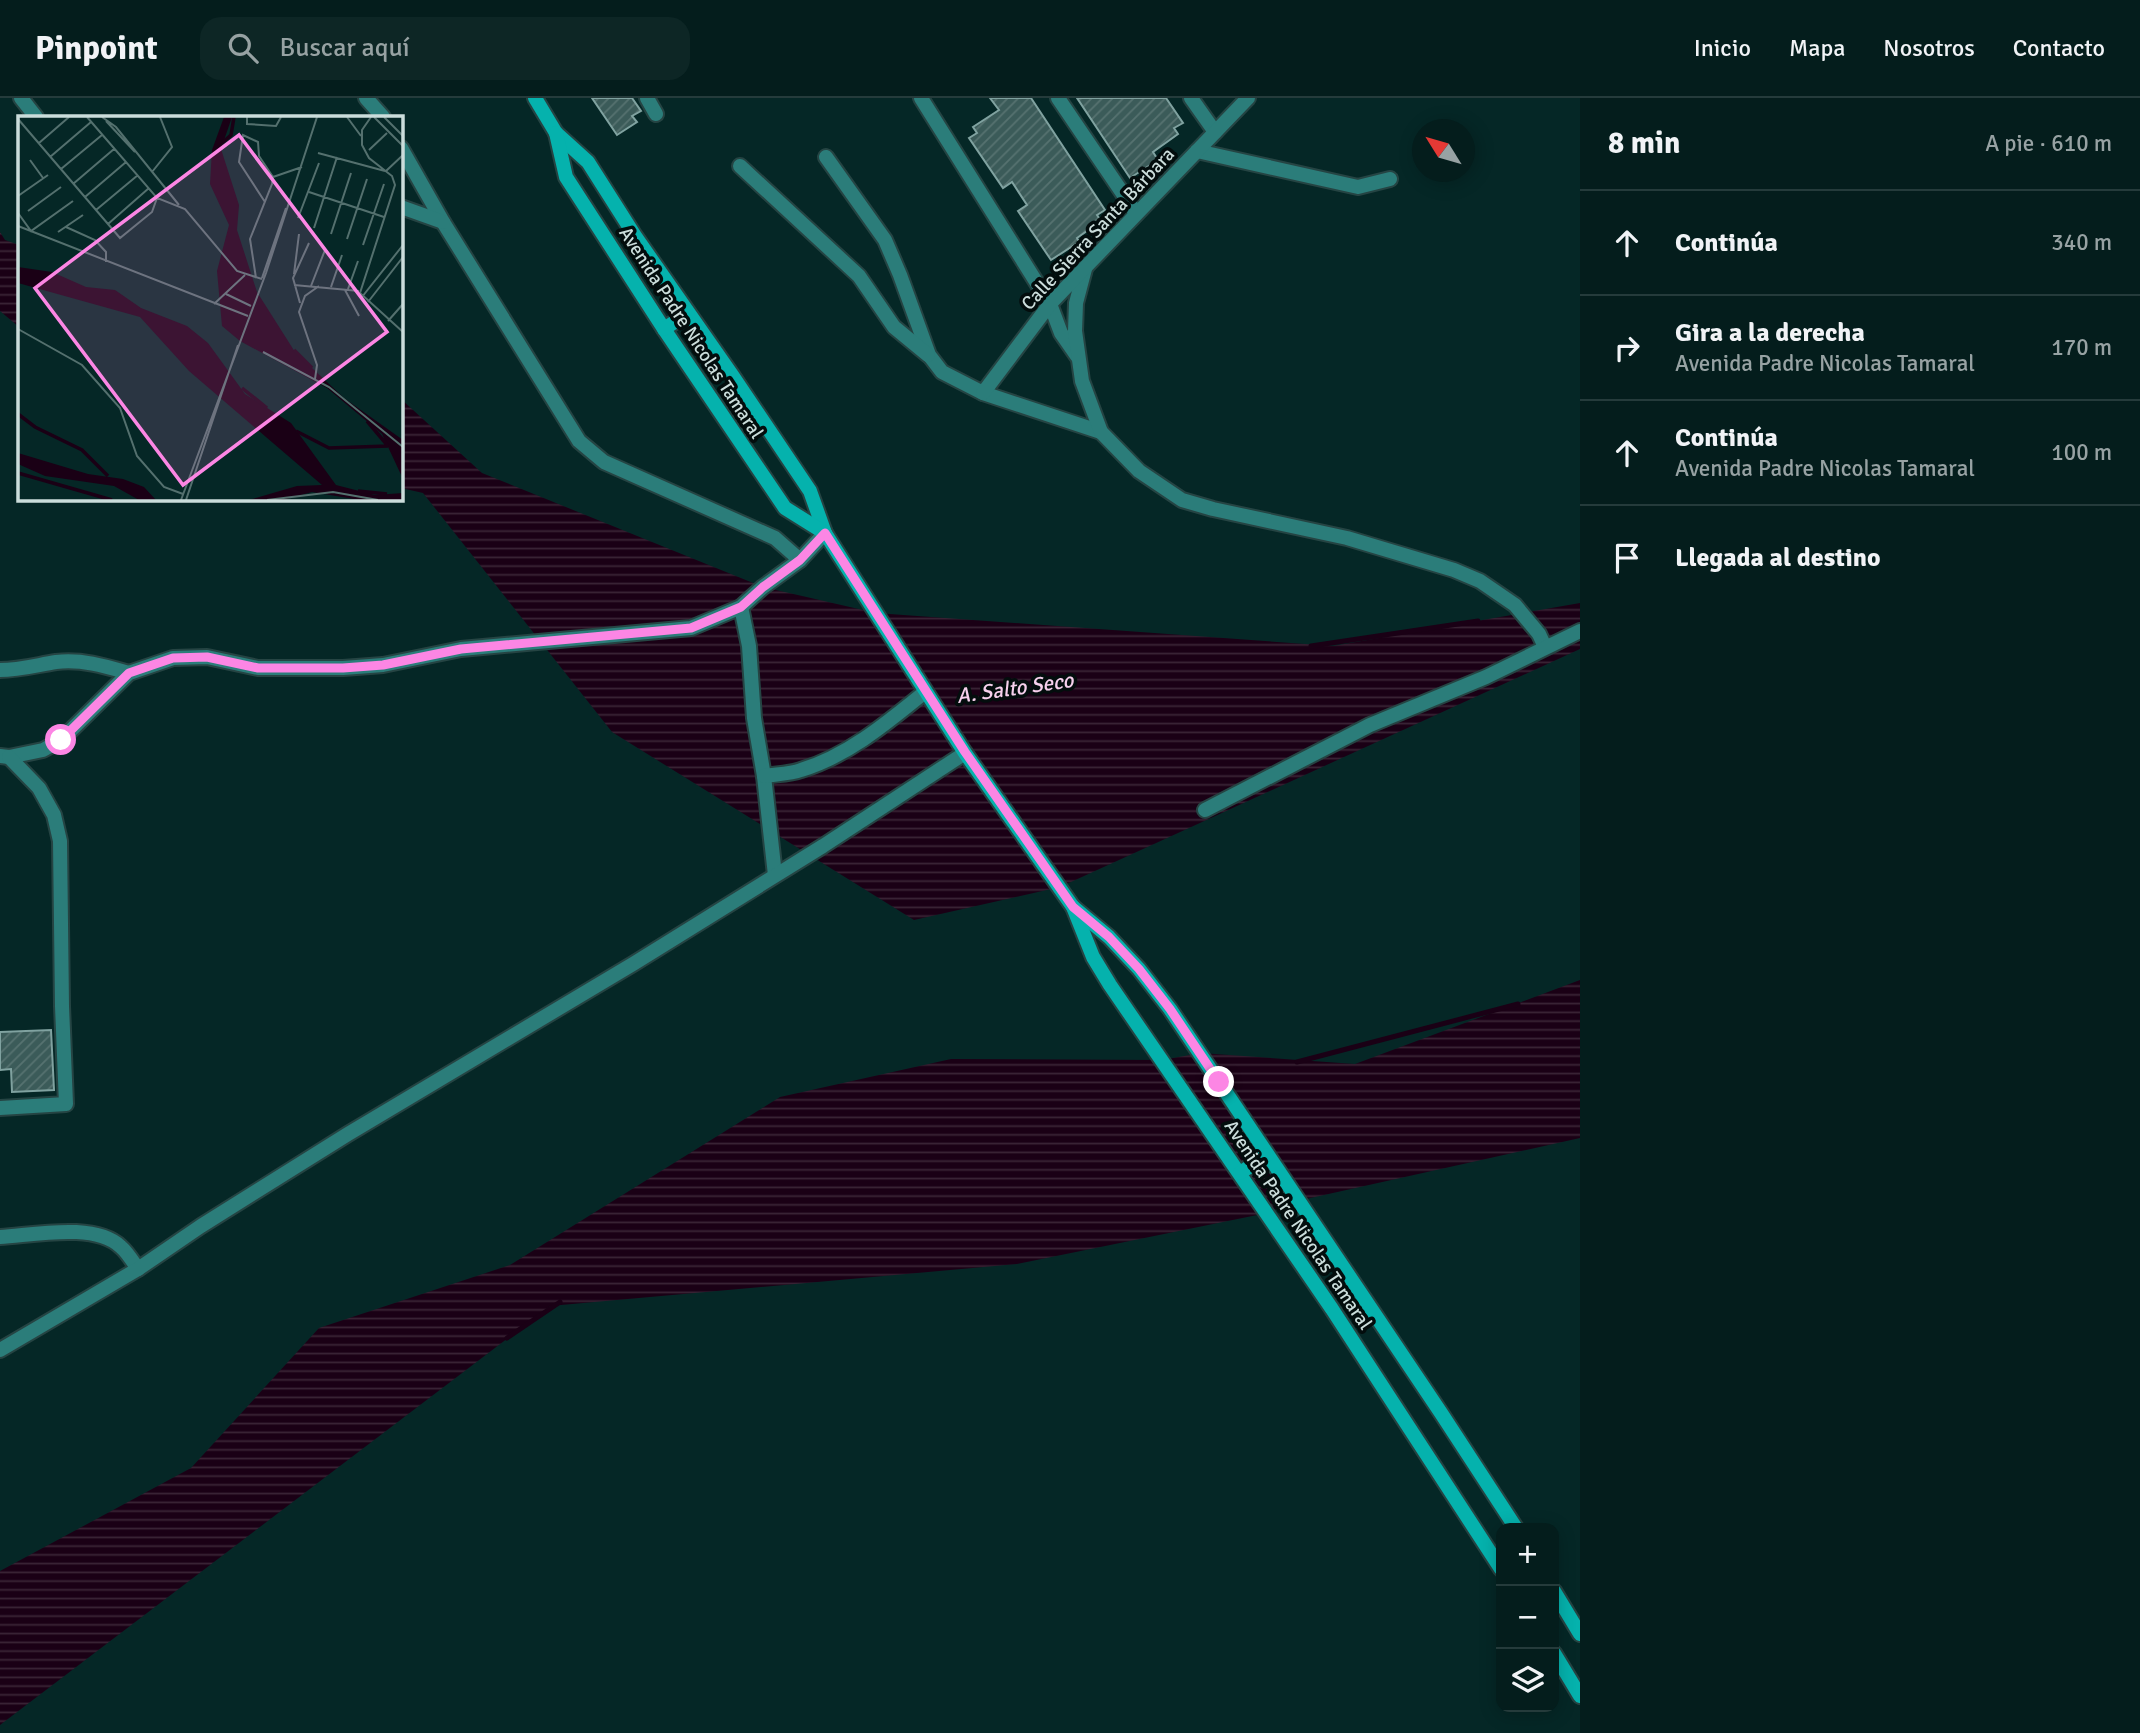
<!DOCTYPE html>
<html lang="es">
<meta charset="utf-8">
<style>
:root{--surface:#041d1c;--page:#0d2625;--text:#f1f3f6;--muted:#97a2a3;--line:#253b3b}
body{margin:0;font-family:Signika,sans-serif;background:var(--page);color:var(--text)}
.controls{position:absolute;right:21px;bottom:21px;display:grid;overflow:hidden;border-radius:14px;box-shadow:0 4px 18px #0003}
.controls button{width:63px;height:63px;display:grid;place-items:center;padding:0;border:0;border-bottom:2px solid var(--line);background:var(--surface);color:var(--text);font:35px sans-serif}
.compass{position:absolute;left:1412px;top:21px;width:63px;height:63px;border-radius:50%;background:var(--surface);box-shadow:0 4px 18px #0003;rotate:307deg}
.stop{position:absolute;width:21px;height:21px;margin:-16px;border:5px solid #fc86e4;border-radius:50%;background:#fff}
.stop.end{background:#fc86e4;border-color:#fff;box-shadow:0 2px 7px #0008}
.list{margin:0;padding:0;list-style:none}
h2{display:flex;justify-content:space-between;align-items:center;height:91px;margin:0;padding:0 28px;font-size:30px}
h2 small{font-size:23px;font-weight:400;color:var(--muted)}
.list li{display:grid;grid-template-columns:46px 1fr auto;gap:21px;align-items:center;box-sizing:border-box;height:105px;padding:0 28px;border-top:2px solid var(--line)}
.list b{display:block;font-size:26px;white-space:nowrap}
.list p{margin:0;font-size:23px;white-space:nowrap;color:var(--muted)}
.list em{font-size:23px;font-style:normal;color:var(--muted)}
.icon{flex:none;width:38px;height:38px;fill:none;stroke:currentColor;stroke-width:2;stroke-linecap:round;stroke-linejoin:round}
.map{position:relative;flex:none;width:1580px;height:1635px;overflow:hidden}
header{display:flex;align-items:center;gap:42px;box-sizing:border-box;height:98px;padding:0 35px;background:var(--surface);border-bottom:2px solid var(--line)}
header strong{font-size:33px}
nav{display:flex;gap:38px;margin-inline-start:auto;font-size:24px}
.search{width:490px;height:63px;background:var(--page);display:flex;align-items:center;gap:18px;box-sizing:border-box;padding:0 24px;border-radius:21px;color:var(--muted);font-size:26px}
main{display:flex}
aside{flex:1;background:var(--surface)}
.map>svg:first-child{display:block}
.water{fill:url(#water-rules)}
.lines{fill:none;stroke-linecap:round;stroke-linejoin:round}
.stream{stroke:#1a0015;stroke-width:5}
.building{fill:url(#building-hatch);stroke:#80a2a0;stroke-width:2}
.street-casing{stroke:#254443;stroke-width:18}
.secondary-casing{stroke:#254443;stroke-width:18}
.street{stroke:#2b7d7a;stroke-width:14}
.secondary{stroke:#05b2ad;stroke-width:14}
.route{stroke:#fc86e4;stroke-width:9}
.labels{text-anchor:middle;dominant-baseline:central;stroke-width:7;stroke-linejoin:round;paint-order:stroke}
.street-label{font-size:19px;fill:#cbdddb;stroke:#030d0d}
.water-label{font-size:21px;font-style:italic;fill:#f7d0ed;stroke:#030d0d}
.inset-river{fill:none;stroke:#1a0015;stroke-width:3.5}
.inset-road{fill:none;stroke:#54706e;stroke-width:2}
.view{fill:#fc86e4;fill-opacity:0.15;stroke:#fc86e4;stroke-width:3.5}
.inset-edge{fill:none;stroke:#cbdddb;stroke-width:3.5}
</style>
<header>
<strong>Pinpoint</strong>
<div class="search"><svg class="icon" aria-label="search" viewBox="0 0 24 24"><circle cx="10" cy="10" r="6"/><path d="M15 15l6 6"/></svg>Buscar aquí</div>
<nav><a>Inicio</a><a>Mapa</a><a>Nosotros</a><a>Contacto</a></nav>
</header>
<main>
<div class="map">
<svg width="1580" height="1635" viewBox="0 0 1580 1635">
<defs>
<pattern id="water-rules" width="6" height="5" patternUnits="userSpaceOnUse" patternTransform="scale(1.75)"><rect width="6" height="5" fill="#1a0015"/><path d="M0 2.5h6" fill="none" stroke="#3a2536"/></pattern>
<pattern id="building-hatch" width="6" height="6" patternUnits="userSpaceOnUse" patternTransform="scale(1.75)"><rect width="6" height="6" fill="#3b5b59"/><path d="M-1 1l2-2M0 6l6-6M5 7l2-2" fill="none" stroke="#567270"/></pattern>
</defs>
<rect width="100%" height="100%" fill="#052726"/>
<g class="water">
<path d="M 0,134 L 5,142 L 19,147 L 19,229 L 0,213 Z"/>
<path d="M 401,301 L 482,375 L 763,489 L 876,515 L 1333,548 L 1580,505 L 1580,551 L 1060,789 L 914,822 L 612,634 L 423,395 L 401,390 Z"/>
<path d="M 1580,882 L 1580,1040 L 1297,1103 L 1267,1115 L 1017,1166 L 550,1208 L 0,1627 L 0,1473 L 191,1370 L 319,1230 L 510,1167 L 780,999 L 951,961 L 1162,962 L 1201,955 L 1355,966 Z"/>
</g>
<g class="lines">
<g class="stream">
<path d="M 1311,548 L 1478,523"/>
<path d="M 1297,964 L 1518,906"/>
<path d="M 507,1240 L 560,1204"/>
</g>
</g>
<g class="building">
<path d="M 592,0 L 632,0 L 641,13 L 632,18 L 637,24 L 617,37 Z"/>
<path d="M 990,0 L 1031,0 L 1105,112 L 1097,117 L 1101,123 L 1077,140 L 1079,144 L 1051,162 L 1018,113 L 1027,107 L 1012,84 L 1003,90 L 969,40 L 977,35 L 973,29 L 999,12 Z"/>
<path d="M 1077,0 L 1166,0 L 1183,25 L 1174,30 L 1178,36 L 1153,54 L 1158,62 L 1130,80 Z"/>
<path d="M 51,932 L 54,992 L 12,994 L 11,971 L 0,972 L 0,934 Z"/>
</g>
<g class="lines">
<g class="street-casing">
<g id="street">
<path d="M 21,0 L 36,19"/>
<path d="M 366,0 L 383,19"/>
<path d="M 647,0 L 656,16"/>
<path d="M 921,0 L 1050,206 L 1061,235 L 1077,258"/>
<path d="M 1058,0 L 1136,115"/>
<path d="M 1191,0 L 1215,34"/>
<path d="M 401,50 L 443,124 L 579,343 L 604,364 L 775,440 L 800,462"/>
<path d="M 1197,53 L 1358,89 L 1390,81"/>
<path d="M 826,59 L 885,142 L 900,177 L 929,257 L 942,274 L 983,295 L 1101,334"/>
<path d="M 740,68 L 859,178 L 894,229 L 928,257"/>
<path d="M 401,109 L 443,124"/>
<path d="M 1085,171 L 1076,205 L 1075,233 L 1082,283 L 1101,334 L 1139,373 L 1182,402 L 1213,411 L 1347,440 L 1454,472 L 1480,483 L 1515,507 L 1539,536 L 1545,549"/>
<path d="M 983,295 L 1050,206 L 1248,0"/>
<path d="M 741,509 L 749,548 L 754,620 L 764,678 L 775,777"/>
<path d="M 0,572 C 19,572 37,567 56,564 C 82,561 105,568 129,575"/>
<path d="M 0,658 L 9,659 L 43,652 L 61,642 L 129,575 L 173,560 L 207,559 L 258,570 L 343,570 L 383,567 L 461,551 L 691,530 L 741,509 L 763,489 L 800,462 L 825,435"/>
<path d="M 764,678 C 776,676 790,676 801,672 C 848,658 888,624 925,594"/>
<path d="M 1205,712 L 1370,627 L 1486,579 L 1580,533"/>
<path d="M 0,1010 L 66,1006 L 62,908 L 60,743 L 54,717 L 39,690 L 9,659"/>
<path d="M 0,1139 C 34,1137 95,1124 121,1149 C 128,1155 133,1164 138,1171"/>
<path d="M 0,1252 L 138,1171 L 201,1128 L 348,1036 L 633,866 L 823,748 L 965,655"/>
</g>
</g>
<g class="secondary-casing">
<g id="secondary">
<path d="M 535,0 L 556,35 L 588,64 L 635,138 L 732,277 L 810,393 L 825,435 L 965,655 L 1073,809 L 1093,859 L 1110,887 L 1332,1211 L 1501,1471"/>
<path d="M 556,35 L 566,79 L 664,231 L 785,410 L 825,435"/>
<path d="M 664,231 L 688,215"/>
<path d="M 1073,809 L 1109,839 L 1139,871 L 1170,911 L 1441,1315 L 1516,1430"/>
<path d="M 1240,1075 L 1267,1057"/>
<path d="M 1554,1493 L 1580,1536"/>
<path d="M 1554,1555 L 1580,1598"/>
</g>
</g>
<use href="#street" class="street"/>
<use href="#secondary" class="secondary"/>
</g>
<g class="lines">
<path class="route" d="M 61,642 L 129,575 L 173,560 L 207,559 L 258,570 L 343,570 L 383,567 L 461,551 L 691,530 L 741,509 L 763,489 L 800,462 L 825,435 L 965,654 L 1073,809 L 1109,839 L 1139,871 L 1170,911 L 1219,984"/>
</g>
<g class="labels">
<g class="street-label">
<text transform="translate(1098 131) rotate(-47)">Calle Sierra Santa Bárbara</text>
<text transform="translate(691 235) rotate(57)">Avenida Padre Nicolas Tamaral</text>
<text transform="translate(1298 1127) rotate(56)">Avenida Padre Nicolas Tamaral</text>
</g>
<g class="water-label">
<text transform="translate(1015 590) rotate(-8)">A. Salto Seco</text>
</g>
</g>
<g transform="translate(18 18)">
<rect width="385" height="385" fill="#052726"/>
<path d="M 206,1 L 214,1 L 203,33 L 221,89 L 219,114 L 239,176 L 277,236 L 326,282 L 385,324 L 385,363 L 364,318 L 309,272 L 222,225 L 204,210 L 199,155 L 211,109 L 192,68 L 194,34 ZM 0,151 L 34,156 L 68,171 L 97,174 L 123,192 L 169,210 L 190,227 L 227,278 L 273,307 L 318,369 L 357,379 L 385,377 L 385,384 L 342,384 L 294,376 L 265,384 L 231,384 L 279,370 L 304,369 L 171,255 L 122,201 L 0,167 ZM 0,337 L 70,358 L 105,363 L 126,371 L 138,384 L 121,384 L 96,370 L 27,360 L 0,348 Z" fill="#1a0015"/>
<path class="inset-river" d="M 204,27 L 213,19 L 216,1M 276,234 L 294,252M 224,272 L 249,292M 0,298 L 17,311 L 64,334 L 90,360M 349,305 L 370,330M 278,315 L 311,332 L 370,330M 0,357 L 94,384M 340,375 L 369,378"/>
<path class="inset-road" d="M 69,1 L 139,82 L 167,93 L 219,155 L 244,163M 84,1 L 98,11 L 161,89M 229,1 L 229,8 L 258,10 L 263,1M 329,1 L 343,20M 353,1 L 344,14 L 344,29 L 351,42 L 374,60 L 377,69 L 342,177 L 385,216M 356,1 L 385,30M 366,1 L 385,20M 0,3 L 102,122 L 134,96 L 139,82M 88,5 L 117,36M 21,27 L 51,1M 351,34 L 369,17M 300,37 L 367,55M 32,41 L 73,6M 12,44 L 25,62M 43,53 L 84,19M 368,55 L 385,39M 134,56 L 154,31 L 142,1M 255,61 L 284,51M 55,68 L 96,33M 291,76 L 366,101M 0,80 L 30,59M 67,81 L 108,46M 78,94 L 120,59M 10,95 L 43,71M 0,97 L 13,115 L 55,85M 280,102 L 301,47M 90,108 L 131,72M 0,110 L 230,200M 48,111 L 77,124 L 88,136 L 88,146M 296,112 L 319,41M 40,116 L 65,99M 313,118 L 333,57M 329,123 L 349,63M 345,129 L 366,68M 276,158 L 281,118M 238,162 L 232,123 L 254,68 L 255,61 L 241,40 L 240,26 L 225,19 L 221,46 L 247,86M 244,162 L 268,92M 276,169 L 341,175M 293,170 L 307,134M 313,171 L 324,139M 330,173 L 340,145M 327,174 L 341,200M 208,178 L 233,190M 344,181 L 385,129M 350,186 L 385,141M 282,187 L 275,162 L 291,127M 196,188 L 227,159M 370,205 L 385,188M 0,213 L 64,249 L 102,292 L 119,340 L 146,371 L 165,378M 245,236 L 311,271 L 385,331M 297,263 L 299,249 L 281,196 L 287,180 L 301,170M 163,384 L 248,157 L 299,1M 168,384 L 220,229M 249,384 L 315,376 L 360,384"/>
<path class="view" d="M 221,19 L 369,216 L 165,369 L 17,172 Z"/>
<rect width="385" height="385" class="inset-edge"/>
</g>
</svg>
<div class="controls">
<button>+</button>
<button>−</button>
<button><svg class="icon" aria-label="layers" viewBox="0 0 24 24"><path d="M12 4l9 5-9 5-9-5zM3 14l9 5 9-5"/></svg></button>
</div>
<svg class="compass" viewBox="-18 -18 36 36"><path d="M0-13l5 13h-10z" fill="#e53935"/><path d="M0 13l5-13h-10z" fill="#97a2a3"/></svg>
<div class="stop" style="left:61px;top:642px"></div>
<div class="stop end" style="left:1219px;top:984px"></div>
</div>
<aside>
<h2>8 min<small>A pie · 610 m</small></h2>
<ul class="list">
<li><svg class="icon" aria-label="ahead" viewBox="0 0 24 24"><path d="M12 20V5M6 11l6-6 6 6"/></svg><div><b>Continúa</b></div><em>340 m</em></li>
<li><svg class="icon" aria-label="right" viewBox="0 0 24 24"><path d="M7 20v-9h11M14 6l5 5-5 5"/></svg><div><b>Gira a la derecha</b><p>Avenida Padre Nicolas Tamaral</p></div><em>170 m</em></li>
<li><svg class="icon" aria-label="ahead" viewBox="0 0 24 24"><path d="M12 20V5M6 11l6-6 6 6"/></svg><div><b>Continúa</b><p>Avenida Padre Nicolas Tamaral</p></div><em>100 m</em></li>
<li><svg class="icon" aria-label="arrive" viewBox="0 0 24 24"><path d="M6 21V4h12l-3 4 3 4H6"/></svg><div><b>Llegada al destino</b></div></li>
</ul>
</aside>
</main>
